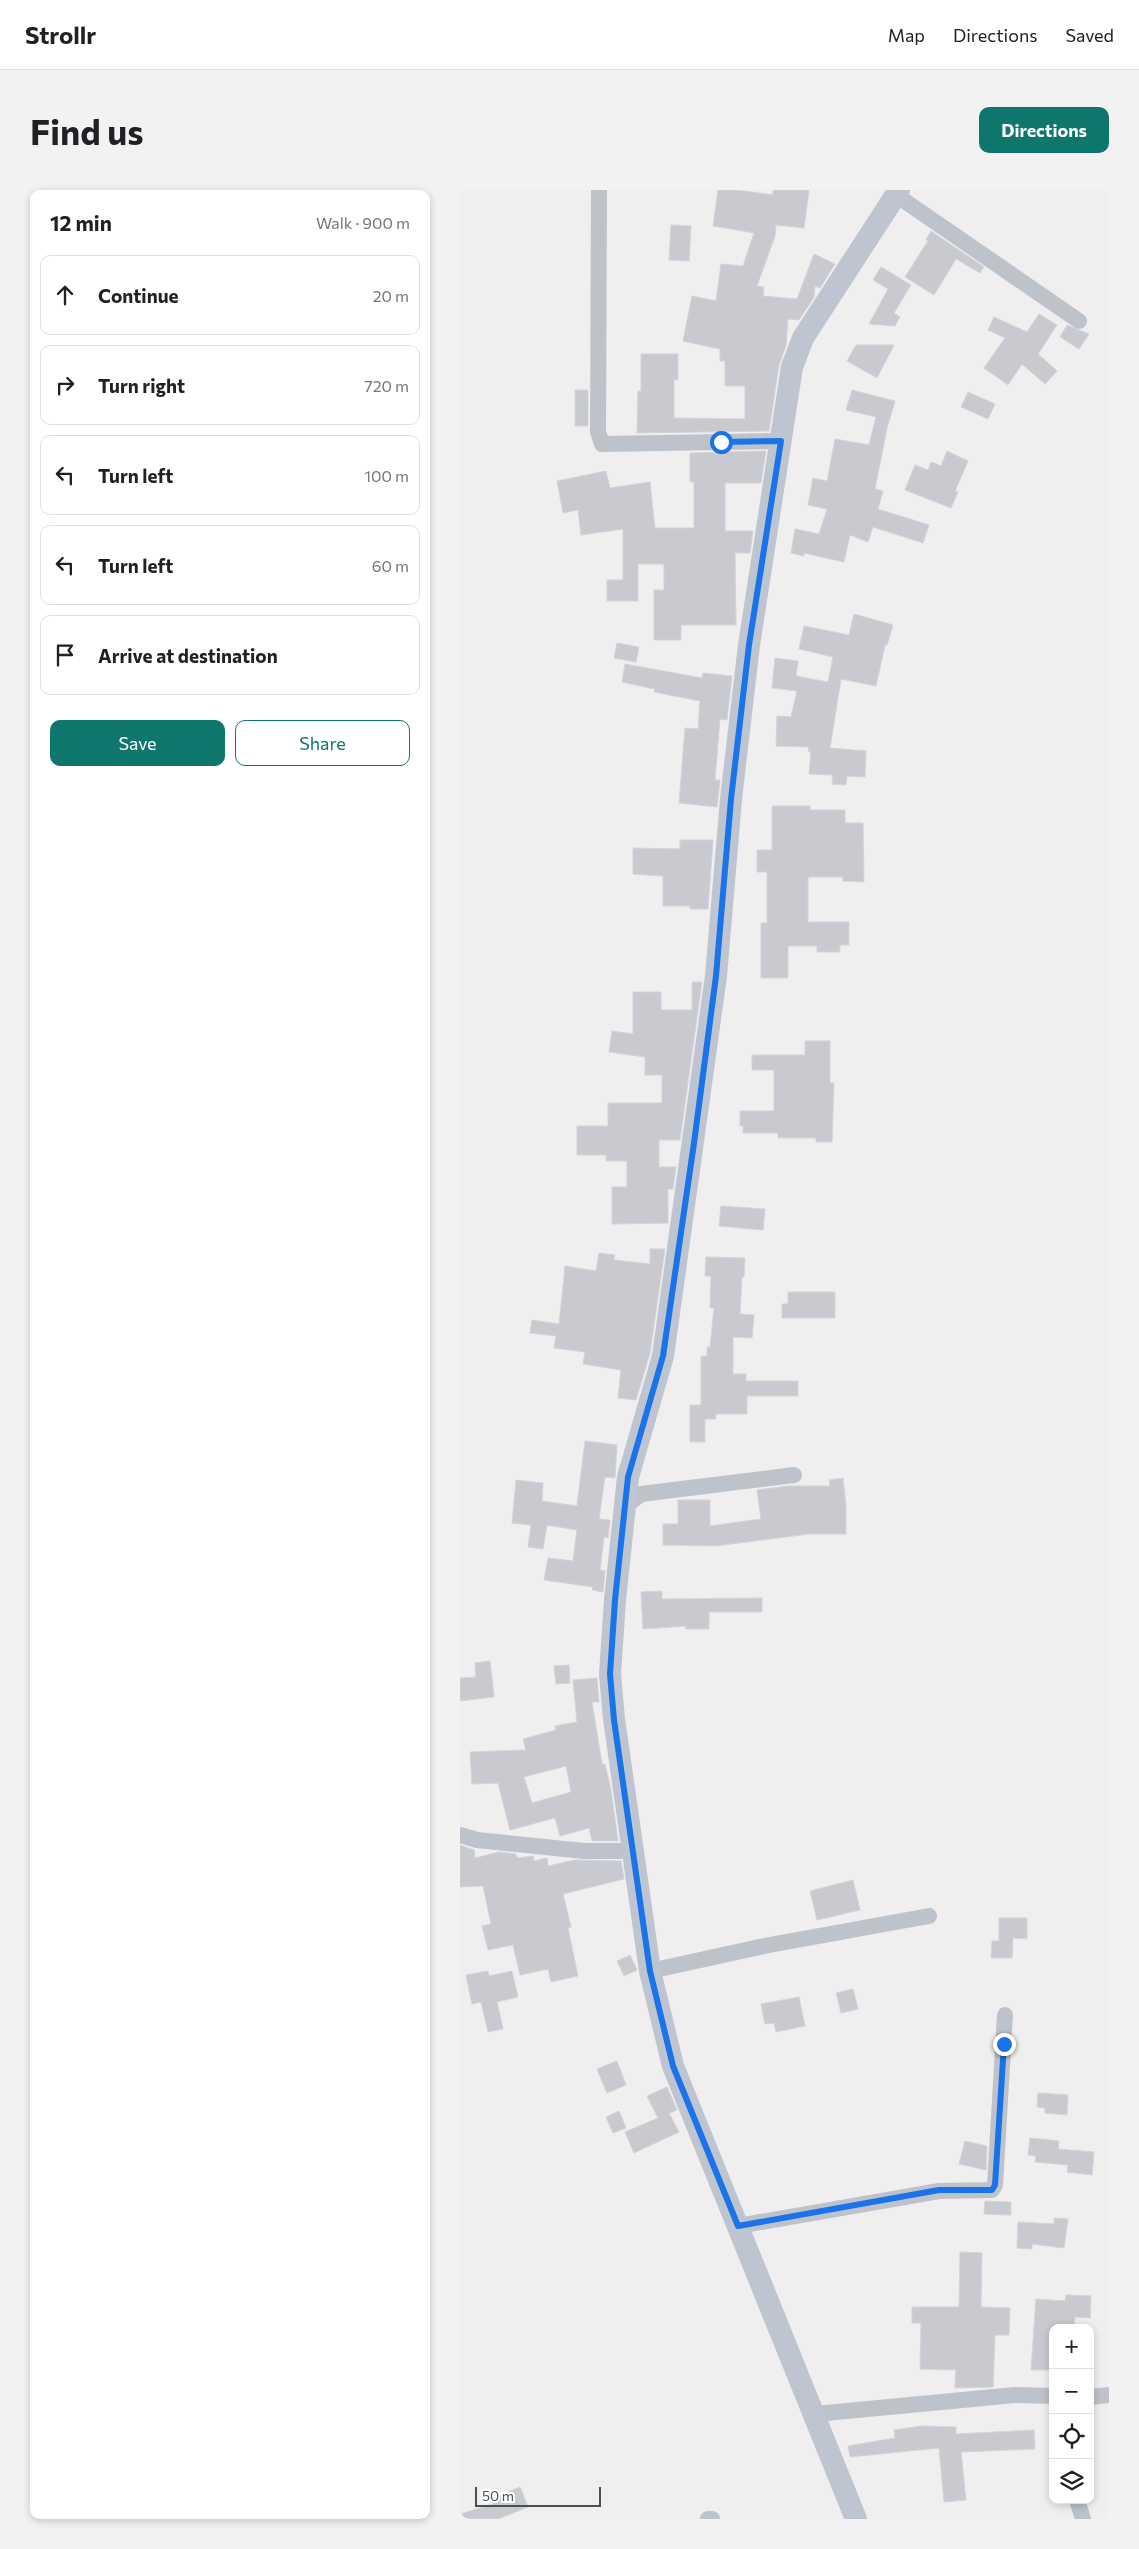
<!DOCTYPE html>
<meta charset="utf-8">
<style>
:root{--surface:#fff;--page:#f2f2f2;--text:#202124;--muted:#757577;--line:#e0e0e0;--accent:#0f766e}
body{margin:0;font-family:Commissioner,sans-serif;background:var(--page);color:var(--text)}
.controls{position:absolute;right:15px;bottom:15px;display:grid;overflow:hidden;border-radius:10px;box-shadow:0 2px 8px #0003}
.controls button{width:45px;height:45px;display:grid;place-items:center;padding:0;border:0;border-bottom:1px solid var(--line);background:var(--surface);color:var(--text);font:25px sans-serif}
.scale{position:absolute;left:15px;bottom:12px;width:126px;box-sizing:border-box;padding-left:5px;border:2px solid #484f59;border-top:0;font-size:14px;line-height:18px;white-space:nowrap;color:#484f59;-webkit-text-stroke:4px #fff;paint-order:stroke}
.stop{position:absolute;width:15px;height:15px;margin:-11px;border:4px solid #1a73e8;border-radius:50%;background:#fff}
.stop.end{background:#1a73e8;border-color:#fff;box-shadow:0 1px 5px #0008}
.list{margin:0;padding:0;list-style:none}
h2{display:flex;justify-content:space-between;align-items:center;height:65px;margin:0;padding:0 20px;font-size:21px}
h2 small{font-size:16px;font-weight:400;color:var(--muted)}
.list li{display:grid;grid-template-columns:32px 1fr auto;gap:15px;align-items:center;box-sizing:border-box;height:80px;margin:0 10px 10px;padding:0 10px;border:1px solid var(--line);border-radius:10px}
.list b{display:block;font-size:19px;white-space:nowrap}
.list em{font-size:16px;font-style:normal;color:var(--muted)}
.actions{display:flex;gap:10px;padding:15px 20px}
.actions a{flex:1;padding:11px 0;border:1px solid var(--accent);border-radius:10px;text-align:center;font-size:18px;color:var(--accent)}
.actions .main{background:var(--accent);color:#fff}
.icon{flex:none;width:28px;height:28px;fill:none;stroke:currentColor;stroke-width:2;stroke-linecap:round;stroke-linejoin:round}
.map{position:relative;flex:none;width:649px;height:2329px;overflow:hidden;border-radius:10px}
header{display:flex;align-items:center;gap:30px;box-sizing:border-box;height:70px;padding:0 25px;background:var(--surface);border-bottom:1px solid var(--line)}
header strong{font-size:24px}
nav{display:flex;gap:28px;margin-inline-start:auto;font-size:18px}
.intro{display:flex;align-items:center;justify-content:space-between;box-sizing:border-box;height:120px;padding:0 30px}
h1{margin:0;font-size:35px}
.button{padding:12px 22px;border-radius:10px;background:var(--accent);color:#fff;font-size:18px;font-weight:700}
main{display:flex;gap:30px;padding:0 30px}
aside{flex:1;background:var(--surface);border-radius:10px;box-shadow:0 2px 8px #0003}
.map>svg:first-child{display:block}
.building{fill:#c9cad0;stroke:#d3d4d9;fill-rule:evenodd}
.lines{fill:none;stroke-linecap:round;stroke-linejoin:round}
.minor{stroke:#bec3cb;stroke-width:16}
.secondary{stroke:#bec4d0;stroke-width:22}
.route{stroke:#1a73e8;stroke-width:6}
</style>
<header>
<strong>Strollr</strong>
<nav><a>Map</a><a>Directions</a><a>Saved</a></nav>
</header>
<div class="intro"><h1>Find us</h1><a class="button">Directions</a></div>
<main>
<aside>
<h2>12 min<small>Walk · 900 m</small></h2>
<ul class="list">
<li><svg class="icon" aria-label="ahead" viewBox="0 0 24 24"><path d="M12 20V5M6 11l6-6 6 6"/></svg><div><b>Continue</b></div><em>20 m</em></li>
<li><svg class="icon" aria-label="right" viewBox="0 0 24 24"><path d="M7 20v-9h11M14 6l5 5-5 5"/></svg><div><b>Turn right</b></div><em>720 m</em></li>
<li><svg class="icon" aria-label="left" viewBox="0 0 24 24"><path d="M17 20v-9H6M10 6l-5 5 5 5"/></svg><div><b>Turn left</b></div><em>100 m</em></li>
<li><svg class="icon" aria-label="left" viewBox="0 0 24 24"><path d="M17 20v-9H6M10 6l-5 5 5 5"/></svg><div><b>Turn left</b></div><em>60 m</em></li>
<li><svg class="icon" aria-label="arrive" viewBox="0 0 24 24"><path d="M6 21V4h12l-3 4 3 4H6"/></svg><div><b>Arrive at destination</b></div></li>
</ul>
<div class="actions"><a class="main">Save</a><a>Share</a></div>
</aside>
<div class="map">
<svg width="649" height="2329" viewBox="0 0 649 2329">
<rect width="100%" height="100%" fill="#f0eeee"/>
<g class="building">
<path d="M 258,0 L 277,0 L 313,5 L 313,0 L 349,0 L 344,38 L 316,35 L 315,46 L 297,96 L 304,97 L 303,106 L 337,109 L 354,64 L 375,74 L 360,98 L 355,96 L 354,107 L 339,130 L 328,129 L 326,155 L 319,175 L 309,241 L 177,243 L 178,201 L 181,201 L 181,164 L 218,164 L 218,190 L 214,190 L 214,228 L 285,229 L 285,196 L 265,196 L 265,171 L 260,171 L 260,159 L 223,151 L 232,106 L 256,111 L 261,74 L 283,76 L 294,43 L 253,36 Z"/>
<path d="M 211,35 L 231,36 L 229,71 L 209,70 Z"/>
<path d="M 471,41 L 524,77 L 520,83 L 496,69 L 474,105 L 445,87 L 468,51 L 466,50 Z"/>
<path d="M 421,77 L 451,95 L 434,123 L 440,127 L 435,136 L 409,134 L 428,99 L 413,90 Z"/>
<path d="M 579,124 L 597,135 L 578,164 L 597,181 L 585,194 L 562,174 L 548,195 L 524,178 L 545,148 L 528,140 L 534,127 L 567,142 Z"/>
<path d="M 607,135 L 629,144 L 619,159 L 600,147 Z"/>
<path d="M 396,155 L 434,155 L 417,188 L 387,171 Z"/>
<rect x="115" y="200" width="13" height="36"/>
<path d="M 392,200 L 435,211 L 427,238 L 415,299 L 423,301 L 418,319 L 469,335 L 463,353 L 413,337 L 408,352 L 390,345 L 384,372 L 344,363 L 344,366 L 331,363 L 335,339 L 359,344 L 367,319 L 348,315 L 353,288 L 367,291 L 375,249 L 409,255 L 416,227 L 386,220 Z"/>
<path d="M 508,202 L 535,214 L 528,229 L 501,217 Z"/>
<path d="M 306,261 L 301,293 L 265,293 L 265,341 L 293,341 L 290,363 L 275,363 L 276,435 L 221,435 L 221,450 L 194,450 L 194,400 L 204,400 L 204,374 L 178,374 L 178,411 L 147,411 L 147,390 L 163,390 L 163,339 L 121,345 L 118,320 L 103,323 L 97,291 L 146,281 L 150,298 L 190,292 L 195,338 L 234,338 L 234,292 L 230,292 L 230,263 Z"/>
<path d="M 487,261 L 508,271 L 495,301 L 498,302 L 491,318 L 445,300 L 455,275 L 468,280 L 471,272 L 481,276 Z"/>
<path d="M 394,424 L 433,435 L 427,455 L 425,455 L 416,496 L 381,489 L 370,558 L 406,561 L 405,587 L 387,586 L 386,595 L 372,594 L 373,585 L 349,584 L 351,562 L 348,561 L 349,557 L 316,556 L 317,526 L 331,527 L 337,501 L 312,498 L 315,468 L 338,471 L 336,486 L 368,492 L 373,467 L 339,459 L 344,436 L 389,445 Z"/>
<path d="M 157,453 L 179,457 L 176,472 L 154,468 Z"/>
<path d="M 165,474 L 242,488 L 243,483 L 272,486 L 267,530 L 260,529 L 255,590 L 260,590 L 257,617 L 219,613 L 225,538 L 238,539 L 240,511 L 194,502 L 195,499 L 162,492 Z"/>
<path d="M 312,616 L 350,616 L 350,620 L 385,620 L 385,633 L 403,633 L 404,692 L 383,691 L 383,687 L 348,687 L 348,732 L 389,732 L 389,755 L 380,755 L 380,762 L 357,762 L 357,756 L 328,756 L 328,788 L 301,788 L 301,733 L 307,733 L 307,682 L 297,682 L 297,660 L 312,660 Z"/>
<path d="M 220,650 L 253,650 L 248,719 L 230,719 L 230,716 L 203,716 L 203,686 L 173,684 L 173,658 L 220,659 Z"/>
<path d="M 232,792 L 242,792 L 220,950 L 199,950 L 199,977 L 216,977 L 213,999 L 208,999 L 208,1033 L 152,1034 L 152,997 L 167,997 L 167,971 L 146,971 L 146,965 L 117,965 L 117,936 L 148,936 L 148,913 L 202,913 L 202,885 L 185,885 L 185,867 L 149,862 L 152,841 L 173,844 L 173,802 L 201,802 L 201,820 L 232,820 Z"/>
<path d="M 345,851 L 370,851 L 370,893 L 374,893 L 372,952 L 356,952 L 356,948 L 318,948 L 318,943 L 283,943 L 283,936 L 280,936 L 280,921 L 314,921 L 314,880 L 292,880 L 292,865 L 345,865 Z"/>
<path d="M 261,1016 L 305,1019 L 303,1040 L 259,1036 Z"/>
<path d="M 190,1059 L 205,1059 L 190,1163 L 176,1210 L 158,1208 L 161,1180 L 123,1174 L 125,1162 L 94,1158 L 96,1146 L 70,1143 L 72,1130 L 99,1134 L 105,1076 L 136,1081 L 139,1063 L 155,1065 L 154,1070 L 190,1074 Z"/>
<path d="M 246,1067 L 285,1068 L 284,1087 L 282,1087 L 280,1124 L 294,1125 L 292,1148 L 273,1147 L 273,1184 L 286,1184 L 286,1191 L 338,1191 L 338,1206 L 287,1206 L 287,1224 L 256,1224 L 256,1229 L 245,1229 L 245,1252 L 230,1252 L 230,1215 L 241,1215 L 241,1166 L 247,1166 L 247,1157 L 250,1157 L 254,1118 L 250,1118 L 251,1086 L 245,1086 Z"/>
<path d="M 328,1102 L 375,1102 L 375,1128 L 322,1128 L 322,1114 L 328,1114 Z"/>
<path d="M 125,1251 L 157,1255 L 155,1288 L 145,1287 L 139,1329 L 150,1330 L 148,1348 L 144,1347 L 140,1380 L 145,1381 L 143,1402 L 132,1400 L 133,1397 L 84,1390 L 88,1368 L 113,1371 L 117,1340 L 87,1335 L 83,1359 L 68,1357 L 71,1335 L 52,1333 L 56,1290 L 83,1293 L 82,1311 L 117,1316 Z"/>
<path d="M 383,1288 L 386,1316 L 386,1344 L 349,1344 L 256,1356 L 203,1355 L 203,1334 L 218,1334 L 218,1310 L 250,1310 L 250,1336 L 301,1329 L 297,1300 L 328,1296 L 370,1296 L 369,1290 Z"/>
<path d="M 202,1401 L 202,1409 L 302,1408 L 302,1422 L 249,1422 L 249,1439 L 226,1439 L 226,1436 L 183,1439 L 181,1402 Z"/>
<path d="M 30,1471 L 34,1507 L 0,1511 L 0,1488 L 16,1487 L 15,1473 Z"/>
<path d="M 109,1475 L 110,1493 L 96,1494 L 94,1476 Z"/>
<path d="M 137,1488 L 139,1512 L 132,1512 L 142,1574 L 145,1574 L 151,1600 L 158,1651 L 132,1651 L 129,1638 L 100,1646 L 95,1628 L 50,1640 L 38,1593 L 12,1594 L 10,1562 L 66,1560 L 63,1549 L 96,1540 L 95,1536 L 117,1532 L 113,1490 ZM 106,1576 L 111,1602 L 72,1613 L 64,1587 Z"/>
<path d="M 0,1655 L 14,1660 L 15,1668 L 39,1662 L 56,1664 L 57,1668 L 73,1666 L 74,1671 L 87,1668 L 88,1676 L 115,1670 L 161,1671 L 164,1689 L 103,1704 L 111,1737 L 108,1738 L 118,1786 L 91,1792 L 88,1779 L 60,1785 L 53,1755 L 28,1760 L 22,1736 L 31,1734 L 23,1696 L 0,1697 Z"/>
<path d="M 393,1690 L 400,1720 L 357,1730 L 350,1701 Z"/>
<path d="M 539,1728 L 567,1728 L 567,1749 L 553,1748 L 552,1768 L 531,1768 L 532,1751 L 539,1751 Z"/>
<path d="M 170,1765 L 177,1780 L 164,1786 L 157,1771 Z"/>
<path d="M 28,1781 L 29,1786 L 52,1781 L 58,1807 L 37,1812 L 43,1839 L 28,1842 L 21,1812 L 12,1814 L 6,1785 Z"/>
<path d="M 393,1799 L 398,1819 L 381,1823 L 376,1803 Z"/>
<path d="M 339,1807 L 345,1836 L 316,1842 L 314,1833 L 305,1834 L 301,1814 Z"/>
<path d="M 157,1871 L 166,1895 L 147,1903 L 137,1879 Z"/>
<path d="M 207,1897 L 217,1920 L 209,1923 L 219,1942 L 174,1963 L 165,1942 L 198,1928 L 187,1906 Z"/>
<path d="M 578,1903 L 608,1905 L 607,1925 L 585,1923 L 585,1918 L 577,1917 Z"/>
<path d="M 159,1921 L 166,1938 L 153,1943 L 146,1927 Z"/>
<path d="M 570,1948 L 599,1951 L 598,1959 L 634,1962 L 632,1985 L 607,1982 L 608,1975 L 575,1972 L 576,1966 L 568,1965 Z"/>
<path d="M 505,1951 L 527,1956 L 526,1980 L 499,1974 Z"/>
<path d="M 525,2011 L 551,2012 L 551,2025 L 524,2024 Z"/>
<path d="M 594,2028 L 608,2029 L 604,2058 L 572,2054 L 572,2059 L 557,2058 L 558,2032 L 594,2034 Z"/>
<path d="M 500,2062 L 522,2063 L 521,2117 L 550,2118 L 549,2145 L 535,2145 L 533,2197 L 495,2198 L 496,2180 L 460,2179 L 461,2133 L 452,2133 L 452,2117 L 499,2117 Z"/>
<path d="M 606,2105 L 631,2106 L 630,2128 L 615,2127 L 614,2138 L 593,2138 L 593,2180 L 571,2180 L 576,2109 L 605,2111 Z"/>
<path d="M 461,2236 L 496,2237 L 496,2244 L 574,2240 L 575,2259 L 501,2262 L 506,2310 L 484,2312 L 479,2258 L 390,2267 L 388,2256 L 435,2248 L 434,2240 Z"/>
<path d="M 60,2297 L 68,2317 L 38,2329 L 0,2329 L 0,2324 L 33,2314 L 31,2309 Z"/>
</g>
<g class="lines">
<g class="minor">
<path d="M 139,0 L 138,242 L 142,254 L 321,251"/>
<path d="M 436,5 L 619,131"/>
<path d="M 165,1316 L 181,1304 L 334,1285"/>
<path d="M 0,1645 L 17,1650 L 124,1661 L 173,1661"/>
<path d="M 190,1781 L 304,1756 L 469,1726"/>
<path d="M 278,2036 L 479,2001 L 532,2000 L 535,1995 L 545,1825"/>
<path d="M 630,2207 L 649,2205"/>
<path d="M 355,2224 L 555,2205 L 593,2206"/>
<path d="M 617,2310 L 623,2329"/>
<path d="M 248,2329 L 252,2329"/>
</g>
<path class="secondary" d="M 396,2329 L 213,1876 L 190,1781 L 154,1529 L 150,1484 L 155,1410 L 168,1287 L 203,1166 L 256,786 L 271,609 L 289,455 L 332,177 L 343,148 L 439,0"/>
</g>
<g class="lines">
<path class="route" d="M 261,252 L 321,251 L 289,455 L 271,609 L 256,786 L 234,953 L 203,1166 L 168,1287 L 155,1410 L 150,1484 L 154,1530 L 190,1781 L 213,1876 L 278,2036 L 479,2000 L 532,2000 L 535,1995 L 544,1854"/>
</g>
</svg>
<div class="controls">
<button>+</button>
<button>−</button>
<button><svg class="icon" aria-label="locate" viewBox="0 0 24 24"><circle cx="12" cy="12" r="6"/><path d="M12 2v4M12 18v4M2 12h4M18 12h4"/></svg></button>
<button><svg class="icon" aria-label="layers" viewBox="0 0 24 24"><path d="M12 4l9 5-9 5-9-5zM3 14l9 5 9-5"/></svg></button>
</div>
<div class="scale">50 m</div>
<div class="stop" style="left:261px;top:252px"></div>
<div class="stop end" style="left:544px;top:1854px"></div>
</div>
</main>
